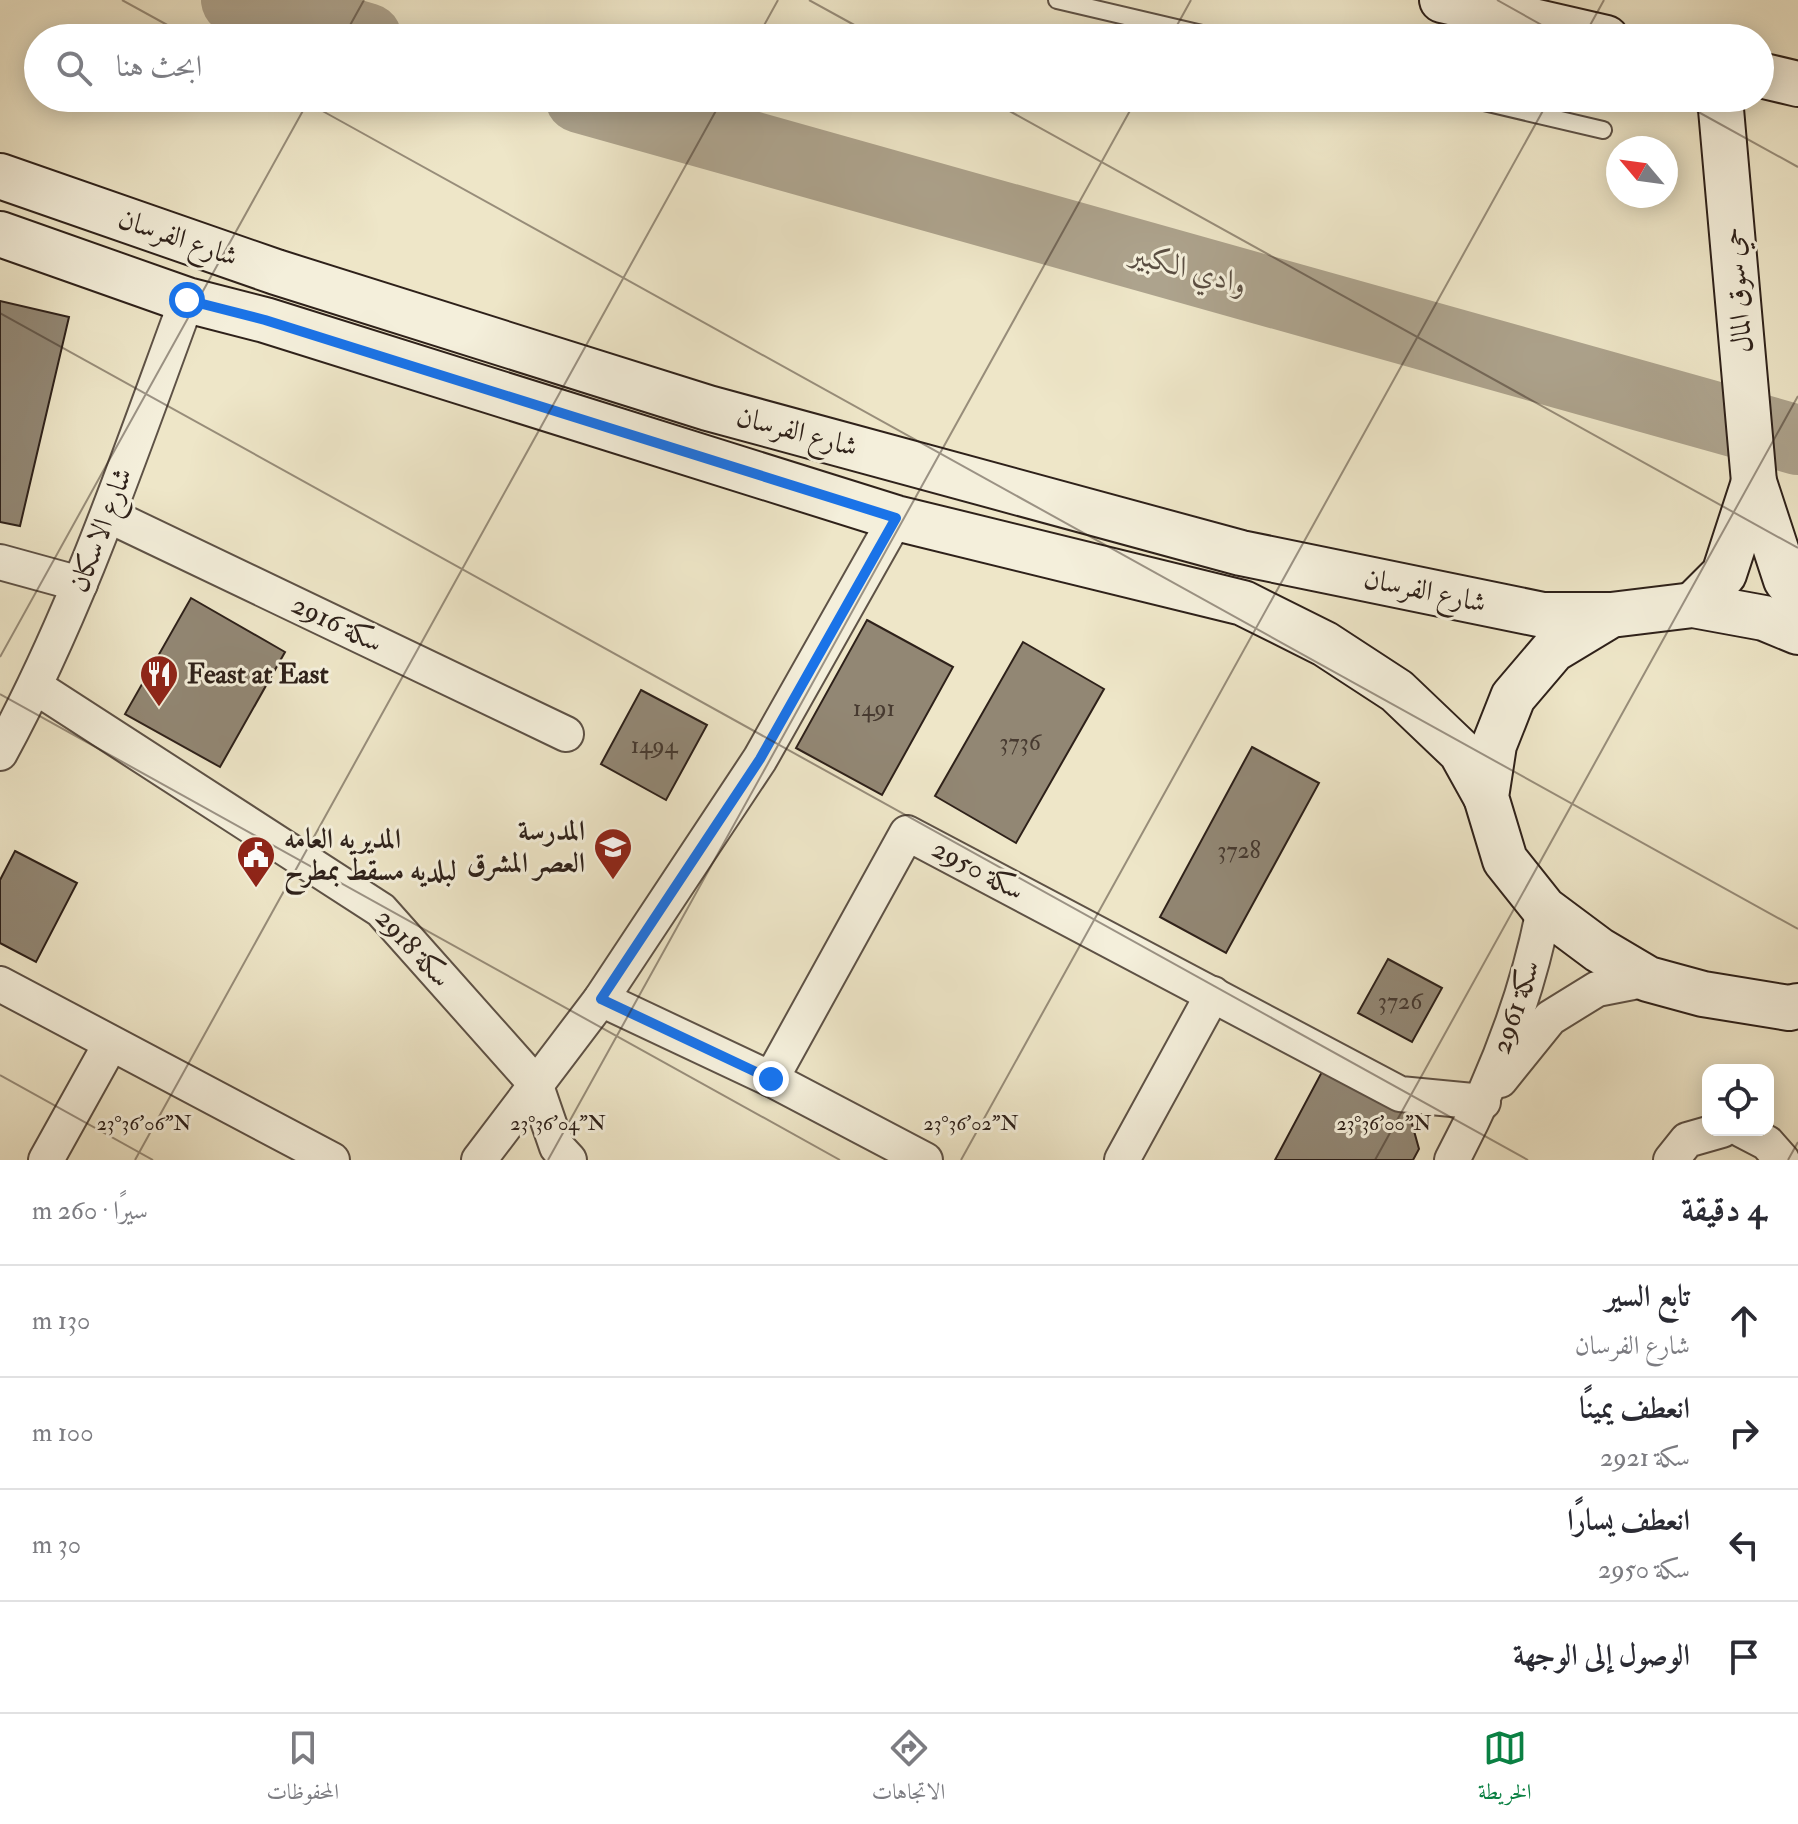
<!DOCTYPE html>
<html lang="ar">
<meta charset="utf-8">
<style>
:root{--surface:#fff;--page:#f7f7f7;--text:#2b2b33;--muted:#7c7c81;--line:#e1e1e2;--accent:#0b8043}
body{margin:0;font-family:"IM FELL Double Pica",Amiri,serif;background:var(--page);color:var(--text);direction:rtl}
.controls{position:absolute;right:24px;bottom:24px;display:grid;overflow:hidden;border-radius:16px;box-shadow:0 4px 20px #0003}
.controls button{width:72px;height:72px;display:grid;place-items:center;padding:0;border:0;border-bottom:2px solid var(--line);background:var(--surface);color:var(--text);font:40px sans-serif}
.compass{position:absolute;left:1606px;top:136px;width:72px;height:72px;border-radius:50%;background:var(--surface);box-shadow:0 4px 20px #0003;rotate:299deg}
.stop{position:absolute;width:24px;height:24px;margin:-18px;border:6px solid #1a73e8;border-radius:50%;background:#fff}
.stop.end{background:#1a73e8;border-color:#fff;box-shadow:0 2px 8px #0008}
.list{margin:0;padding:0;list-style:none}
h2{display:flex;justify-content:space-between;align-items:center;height:104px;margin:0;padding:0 32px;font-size:34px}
h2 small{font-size:26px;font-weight:400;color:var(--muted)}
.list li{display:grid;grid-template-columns:52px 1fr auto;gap:24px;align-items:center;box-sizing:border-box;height:112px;padding:0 32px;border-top:2px solid var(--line)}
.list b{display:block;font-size:30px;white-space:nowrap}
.list p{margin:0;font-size:26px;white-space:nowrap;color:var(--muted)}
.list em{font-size:26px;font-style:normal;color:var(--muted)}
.icon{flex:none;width:44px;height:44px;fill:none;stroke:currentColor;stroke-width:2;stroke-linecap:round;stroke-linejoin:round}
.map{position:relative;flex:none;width:1798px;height:1160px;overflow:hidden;direction:ltr}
.search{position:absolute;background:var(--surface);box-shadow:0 4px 20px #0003;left:24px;right:24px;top:24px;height:88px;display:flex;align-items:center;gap:20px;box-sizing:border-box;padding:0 28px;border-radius:44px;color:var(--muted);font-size:30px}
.sheet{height:552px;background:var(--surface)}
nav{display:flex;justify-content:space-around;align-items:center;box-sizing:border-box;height:112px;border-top:2px solid var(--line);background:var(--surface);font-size:22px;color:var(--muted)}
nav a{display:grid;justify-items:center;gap:4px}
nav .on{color:var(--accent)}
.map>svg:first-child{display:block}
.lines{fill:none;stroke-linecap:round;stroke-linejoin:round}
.river{stroke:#ada38d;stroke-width:70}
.building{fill:#928774;stroke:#2e211a;stroke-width:2}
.lane-casing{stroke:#5e5246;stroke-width:20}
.street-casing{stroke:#5e5246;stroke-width:38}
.secondary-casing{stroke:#2e211a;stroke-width:48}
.lane{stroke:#f4efdb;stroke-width:16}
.street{stroke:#f4efdb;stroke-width:34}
.secondary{stroke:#f4efdb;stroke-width:44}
.route{stroke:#1a73e8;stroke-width:10}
.ticks{fill:none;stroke:#2e211a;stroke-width:2;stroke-opacity:0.45}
.labels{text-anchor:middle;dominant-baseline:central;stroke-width:6;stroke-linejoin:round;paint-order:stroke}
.number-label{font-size:24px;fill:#473a30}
.street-label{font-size:28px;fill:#2e211a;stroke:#f4efdb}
.poi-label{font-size:28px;font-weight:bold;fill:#2e211a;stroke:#f4efdb;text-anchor:start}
.water-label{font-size:30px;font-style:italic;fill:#5a4e42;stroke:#f4efdb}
.ticks-label{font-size:20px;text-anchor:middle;fill:#2e211a;stroke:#f4efdb;stroke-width:6;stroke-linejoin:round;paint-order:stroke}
</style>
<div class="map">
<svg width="1798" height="1160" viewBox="0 0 1798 1160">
<rect width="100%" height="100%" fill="#eee6c8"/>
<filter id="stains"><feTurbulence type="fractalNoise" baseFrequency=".0025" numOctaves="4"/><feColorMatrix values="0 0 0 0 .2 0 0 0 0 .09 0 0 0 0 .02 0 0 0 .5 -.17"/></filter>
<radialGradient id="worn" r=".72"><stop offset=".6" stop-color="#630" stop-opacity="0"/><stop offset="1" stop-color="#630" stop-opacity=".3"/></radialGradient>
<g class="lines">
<g class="river">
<path d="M 236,0 L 367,38"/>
<path d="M 580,98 L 1798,440"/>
</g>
</g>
<g class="building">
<path d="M 0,301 L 69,317 L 20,526 L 0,522 Z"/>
<path d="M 191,598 L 285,652 L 220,767 L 125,714 Z"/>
<path d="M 867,620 L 953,667 L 882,795 L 796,748 Z"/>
<path d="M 1023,642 L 1104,689 L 1016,843 L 935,796 Z"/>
<path d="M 641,690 L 707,725 L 666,800 L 601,764 Z"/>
<path d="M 1252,747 L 1319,783 L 1226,953 L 1160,917 Z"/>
<path d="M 15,851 L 77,883 L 36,962 L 0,943 L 0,880 Z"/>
<path d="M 1388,959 L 1442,988 L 1412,1042 L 1358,1013 Z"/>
<path d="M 1324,1068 L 1409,1113 L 1419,1149 L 1413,1160 L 1275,1160 Z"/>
</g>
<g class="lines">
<g class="lane-casing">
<g id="lane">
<path d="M 1057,0 L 1219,38"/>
<path d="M 1467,98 L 1603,130"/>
</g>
</g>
<g class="street-casing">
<g id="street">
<path d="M 108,515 L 566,734"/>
<path d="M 0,562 L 80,584"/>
<path d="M 36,687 L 381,910 L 535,1083 L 557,1147 L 569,1160"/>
<path d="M 0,753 C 78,609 130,454 187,300"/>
<path d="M 0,984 L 332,1160"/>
<path d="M 601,999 L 771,1079 L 925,1160"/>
<path d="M 771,1079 L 907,833 L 1400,1094 L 1483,1102"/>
<path d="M 1500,1080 L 1550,1018 L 1597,989 L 1648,979"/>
<path d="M 1742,1130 L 1767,1143 L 1782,1160"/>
<path d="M 46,1160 L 110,1045"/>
<path d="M 479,1160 L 601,999 L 760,759 L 896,518"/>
<path d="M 1122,1160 L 1213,994"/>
<path d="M 1452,1160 C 1494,1081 1527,997 1544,909"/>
<path d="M 1671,1160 L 1687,1140 L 1722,1130"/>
</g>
</g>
<g class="secondary-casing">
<g id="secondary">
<path d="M 1442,0 L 1606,38"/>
<path d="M 1760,75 L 1798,84"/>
<path d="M 1720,98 L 1754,482 L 1786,580 L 1798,595"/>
<path d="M 0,176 L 276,272 L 708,408 L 1241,553 L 1543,615 L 1611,615"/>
<path d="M 0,234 L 187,300 L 265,320 L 896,518 L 1243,603 L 1325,644 L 1397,691 L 1461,752 L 1486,797"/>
<path d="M 1693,605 L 1724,574 L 1754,482"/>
<path d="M 1798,632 L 1764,618 L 1693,605 L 1611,615 L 1553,650 L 1513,697 L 1494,745 L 1486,797 L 1505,860 L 1544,909 L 1599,950 L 1648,979 L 1703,994 L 1789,1008 L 1798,1006"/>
</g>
</g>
<use href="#lane" class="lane"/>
<use href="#street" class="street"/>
<use href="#secondary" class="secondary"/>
</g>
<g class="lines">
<path class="route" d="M 187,300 L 265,320 L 896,518 L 760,759 L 601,999 L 771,1079"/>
</g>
<path class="ticks" d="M 122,0 L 191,38M 809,0 L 878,38M 1497,0 L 1565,38M 343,38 L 364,0M 757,38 L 778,0M 1170,38 L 1191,0M 1583,38 L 1604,0M 299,98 L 1798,929M 986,98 L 1798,548M 1673,98 L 1798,167M 0,313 L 1528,1160M 0,657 L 310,98M 0,694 L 840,1160M 0,1075 L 153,1160M 135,1160 L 723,98M 548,1160 L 1137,98M 961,1160 L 1550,98M 1375,1160 L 1798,396M 1788,1160 L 1798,1142"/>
<defs>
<g id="restaurant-pin" transform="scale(2)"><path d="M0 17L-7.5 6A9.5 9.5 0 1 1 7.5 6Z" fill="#8f2418" stroke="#f4efdb"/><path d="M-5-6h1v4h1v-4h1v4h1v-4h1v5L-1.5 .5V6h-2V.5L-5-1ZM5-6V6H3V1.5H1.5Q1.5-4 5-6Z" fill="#fff"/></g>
<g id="school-pin" transform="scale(2)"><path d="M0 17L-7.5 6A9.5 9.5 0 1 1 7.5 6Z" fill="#8f2418" stroke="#f4efdb"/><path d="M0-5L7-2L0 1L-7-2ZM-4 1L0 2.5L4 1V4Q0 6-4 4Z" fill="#fff"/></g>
<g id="civic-pin" transform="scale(2)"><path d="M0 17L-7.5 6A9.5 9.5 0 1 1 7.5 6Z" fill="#8f2418" stroke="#f4efdb"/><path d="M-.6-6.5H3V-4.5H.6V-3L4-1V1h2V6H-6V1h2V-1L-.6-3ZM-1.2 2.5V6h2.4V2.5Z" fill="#fff"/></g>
</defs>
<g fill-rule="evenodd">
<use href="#restaurant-pin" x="159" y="674"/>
<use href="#school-pin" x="613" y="847"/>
<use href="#civic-pin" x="256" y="855"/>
</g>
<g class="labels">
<g class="number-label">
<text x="874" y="708">1491</text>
<text x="1020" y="742">3736</text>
<text x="654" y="745">1494</text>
<text x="1239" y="850">3728</text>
<text x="1400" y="1001">3726</text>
</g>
<g class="street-label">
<text transform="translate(178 238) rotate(19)">شارع الفرسان</text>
<text transform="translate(1738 290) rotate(-95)">حي سوق المال</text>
<text transform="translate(797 432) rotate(15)">شارع الفرسان</text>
<text transform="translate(101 530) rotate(-69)">شارع الاسكان</text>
<text transform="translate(1425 591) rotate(12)">شارع الفرسان</text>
<text transform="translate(337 624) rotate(26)">سكة 2916</text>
<text transform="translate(978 870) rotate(28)">سكة 2950</text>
<text transform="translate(413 948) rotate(47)">سكة 2918</text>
<text transform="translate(1516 1007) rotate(-71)">سكة 2961</text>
</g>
<g class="poi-label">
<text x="187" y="674">Feast at East</text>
<text x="585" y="831" text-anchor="end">المدرسة<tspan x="585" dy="32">العصر المشرق</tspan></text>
<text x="284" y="839">المديريه العامه<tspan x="284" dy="32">لبلديه مسقط بمطرح</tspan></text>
</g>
<g class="water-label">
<text transform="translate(1189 269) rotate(16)">وادي الكبير</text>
</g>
</g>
<g class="ticks-label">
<text x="144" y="1130">23°36'06"N</text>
<text x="558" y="1130">23°36'04"N</text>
<text x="971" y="1130">23°36'02"N</text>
<text x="1384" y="1130">23°36'00"N</text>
</g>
<rect width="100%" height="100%" filter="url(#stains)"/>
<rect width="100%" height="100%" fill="url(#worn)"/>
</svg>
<div class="controls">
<button><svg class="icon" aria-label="locate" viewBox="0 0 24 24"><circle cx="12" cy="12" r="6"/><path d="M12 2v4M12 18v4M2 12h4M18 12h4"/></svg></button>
</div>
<svg class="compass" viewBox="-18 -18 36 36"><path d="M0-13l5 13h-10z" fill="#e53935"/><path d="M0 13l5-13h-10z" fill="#7c7c81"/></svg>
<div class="stop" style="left:187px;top:300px"></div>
<div class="stop end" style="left:771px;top:1079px"></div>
<div class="search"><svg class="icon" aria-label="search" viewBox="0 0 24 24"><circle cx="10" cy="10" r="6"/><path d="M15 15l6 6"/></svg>ابحث هنا</div>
</div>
<section class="sheet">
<h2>4 دقيقة<small>سيرًا · 260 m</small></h2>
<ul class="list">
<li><svg class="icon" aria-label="ahead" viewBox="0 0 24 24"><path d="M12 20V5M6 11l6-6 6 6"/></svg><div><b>تابع السير</b><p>شارع الفرسان</p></div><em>130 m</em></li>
<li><svg class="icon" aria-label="right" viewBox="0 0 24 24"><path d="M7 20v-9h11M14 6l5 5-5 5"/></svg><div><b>انعطف يمينًا</b><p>سكة 2921</p></div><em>100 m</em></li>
<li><svg class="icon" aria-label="left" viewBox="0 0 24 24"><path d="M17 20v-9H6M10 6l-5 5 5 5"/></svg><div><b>انعطف يسارًا</b><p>سكة 2950</p></div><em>30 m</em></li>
<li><svg class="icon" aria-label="arrive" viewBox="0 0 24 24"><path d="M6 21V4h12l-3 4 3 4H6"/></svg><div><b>الوصول إلى الوجهة</b></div></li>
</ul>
</section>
<nav>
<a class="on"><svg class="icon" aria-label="map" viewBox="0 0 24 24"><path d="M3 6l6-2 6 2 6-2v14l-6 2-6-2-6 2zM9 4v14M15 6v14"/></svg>الخريطة</a>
<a><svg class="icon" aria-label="directions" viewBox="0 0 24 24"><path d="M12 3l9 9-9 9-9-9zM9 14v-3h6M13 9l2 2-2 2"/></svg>الاتجاهات</a>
<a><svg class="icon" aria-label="saved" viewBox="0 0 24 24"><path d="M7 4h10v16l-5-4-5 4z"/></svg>المحفوظات</a>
</nav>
